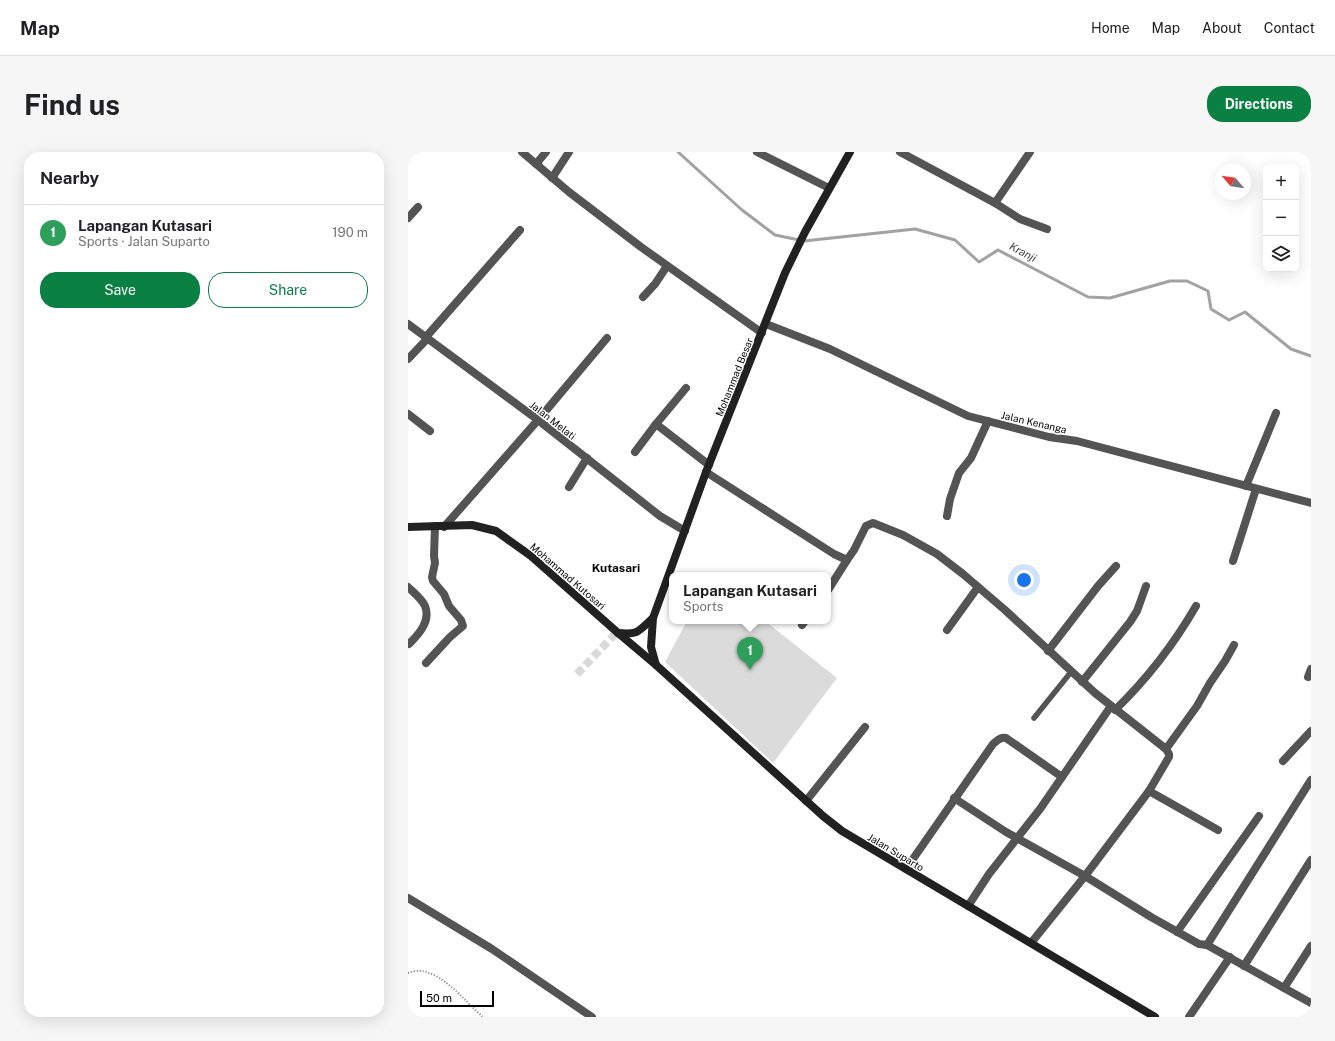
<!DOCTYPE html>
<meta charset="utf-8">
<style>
:root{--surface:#fff;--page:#f6f6f6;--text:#202124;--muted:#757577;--line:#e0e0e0;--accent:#0b8043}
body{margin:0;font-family:"Public Sans",sans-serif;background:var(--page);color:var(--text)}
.controls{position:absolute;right:12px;top:12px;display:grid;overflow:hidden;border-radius:8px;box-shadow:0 4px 16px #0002}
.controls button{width:36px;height:36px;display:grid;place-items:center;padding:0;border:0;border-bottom:1px solid var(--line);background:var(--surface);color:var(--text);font:20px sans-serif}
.compass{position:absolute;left:807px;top:12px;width:36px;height:36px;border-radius:50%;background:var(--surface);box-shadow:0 4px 16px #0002;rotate:299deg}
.scale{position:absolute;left:12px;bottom:10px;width:74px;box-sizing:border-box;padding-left:4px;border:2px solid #000;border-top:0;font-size:11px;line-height:14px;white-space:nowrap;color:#000;-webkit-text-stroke:3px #fff;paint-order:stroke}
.you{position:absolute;left:616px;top:428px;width:14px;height:14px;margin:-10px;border:3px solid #fff;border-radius:50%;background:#1a73e8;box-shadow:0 0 0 6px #1a73e833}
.badge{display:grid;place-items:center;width:26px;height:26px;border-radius:50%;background:var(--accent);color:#fff;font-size:13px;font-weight:700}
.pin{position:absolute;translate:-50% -33px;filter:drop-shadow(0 1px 2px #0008)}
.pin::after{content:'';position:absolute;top:21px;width:14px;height:12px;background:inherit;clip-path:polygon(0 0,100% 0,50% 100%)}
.popup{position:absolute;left:261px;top:420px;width:162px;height:52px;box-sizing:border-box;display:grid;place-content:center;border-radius:8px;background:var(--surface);filter:drop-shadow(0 1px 3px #0005);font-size:13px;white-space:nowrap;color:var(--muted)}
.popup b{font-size:15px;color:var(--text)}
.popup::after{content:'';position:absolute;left:50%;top:100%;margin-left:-8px;border:8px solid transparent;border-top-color:var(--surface)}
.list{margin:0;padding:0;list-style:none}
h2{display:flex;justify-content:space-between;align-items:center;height:52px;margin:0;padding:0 16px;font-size:17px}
h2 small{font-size:13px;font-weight:400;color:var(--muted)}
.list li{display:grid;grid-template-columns:26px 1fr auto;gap:12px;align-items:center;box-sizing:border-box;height:56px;padding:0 16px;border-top:1px solid var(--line)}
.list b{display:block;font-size:15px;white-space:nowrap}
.list p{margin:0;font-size:13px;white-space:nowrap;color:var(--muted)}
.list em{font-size:13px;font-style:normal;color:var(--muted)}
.actions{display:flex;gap:8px;padding:12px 16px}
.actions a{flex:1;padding:9px 0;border:1px solid var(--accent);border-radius:16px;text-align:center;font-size:14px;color:var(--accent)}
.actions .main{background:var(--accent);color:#fff}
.icon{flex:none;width:22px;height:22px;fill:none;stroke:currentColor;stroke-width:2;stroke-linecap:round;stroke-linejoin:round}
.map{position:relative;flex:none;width:903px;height:865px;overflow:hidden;border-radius:16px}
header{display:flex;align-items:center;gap:24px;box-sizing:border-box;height:56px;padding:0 20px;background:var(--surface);border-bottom:1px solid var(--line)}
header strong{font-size:19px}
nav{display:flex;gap:22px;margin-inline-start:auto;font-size:14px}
.intro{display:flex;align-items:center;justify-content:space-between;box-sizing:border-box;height:96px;padding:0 24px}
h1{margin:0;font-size:28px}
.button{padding:10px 18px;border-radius:16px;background:var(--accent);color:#fff;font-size:14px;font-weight:700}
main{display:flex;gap:24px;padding:0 24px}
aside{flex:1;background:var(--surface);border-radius:16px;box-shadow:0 4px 16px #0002}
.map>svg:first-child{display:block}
.green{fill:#dbdbdb}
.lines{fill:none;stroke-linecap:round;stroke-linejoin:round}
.stream{stroke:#a2a2a2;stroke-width:3}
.street-tunnel{stroke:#d9d9d9;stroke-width:8;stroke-dasharray:8 4;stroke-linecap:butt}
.path{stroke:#767676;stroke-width:2;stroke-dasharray:1 2;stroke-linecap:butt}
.lane{stroke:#545454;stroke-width:5.5}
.street{stroke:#545454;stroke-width:8}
.secondary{stroke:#212121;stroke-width:8}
.labels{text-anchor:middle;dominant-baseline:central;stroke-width:3;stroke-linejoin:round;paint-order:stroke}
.street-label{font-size:10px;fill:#000;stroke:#fff}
.water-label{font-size:11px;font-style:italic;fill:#434343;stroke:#fff}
.quarter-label{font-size:12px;font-weight:bold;fill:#000;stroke:#fff}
</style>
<header>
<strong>Map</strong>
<nav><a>Home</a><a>Map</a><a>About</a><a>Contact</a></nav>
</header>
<div class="intro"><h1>Find us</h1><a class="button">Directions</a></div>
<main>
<aside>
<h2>Nearby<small></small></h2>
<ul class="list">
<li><span class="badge" style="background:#2e9e5b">1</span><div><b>Lapangan Kutasari</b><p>Sports · Jalan Suparto</p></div><em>190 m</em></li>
</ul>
<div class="actions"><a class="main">Save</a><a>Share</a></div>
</aside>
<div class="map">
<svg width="903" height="865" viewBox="0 0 903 865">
<rect width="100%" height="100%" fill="#fff"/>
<path class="green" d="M 279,469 L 357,469 L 429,526 L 365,611 L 257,510 Z"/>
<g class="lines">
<path class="stream" d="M 270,0 L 334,58 L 367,83 L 396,89 L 507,77 L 547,88 L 571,110 L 590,98 L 680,145 L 702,146 L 762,129 L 779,129 L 800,139 L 803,157 L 821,168 L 837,160 L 883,197 L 903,204"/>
<path class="street-tunnel" d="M 169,522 L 209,480"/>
<path class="path" d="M 0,821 C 27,809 57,850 75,865"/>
<path class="lane" d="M 626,566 L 663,520"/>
<g class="street">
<path d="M 114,0 L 161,40 L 233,95 L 354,181"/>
<path d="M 349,0 L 421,36"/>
<path d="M 492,0 L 587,51 L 622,0"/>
<path d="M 128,12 L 138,0"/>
<path d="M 144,26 L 161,0"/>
<path d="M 587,51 L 612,67 L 639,77"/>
<path d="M 0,66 L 10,55"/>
<path d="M 235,145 L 247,132 L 259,114"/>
<path d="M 0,172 L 130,268 L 252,364 L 277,379"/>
<path d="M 358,172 L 422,197 L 560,264 L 641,285 L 669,289 L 903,351"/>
<path d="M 18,185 L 112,78"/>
<path d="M 0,207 L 20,186"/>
<path d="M 0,262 L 22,279"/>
<path d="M 248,272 L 301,313"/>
<path d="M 227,300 L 248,272 L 278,236"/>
<path d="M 298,320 L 426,402 L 439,408 L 446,398 L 458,374 L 465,371 L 495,383 L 529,402 L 555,422 L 597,458 L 687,541 L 758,597 L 761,602 L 761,605 L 741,639 L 677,724 L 623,791"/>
<path d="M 838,334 L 868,261"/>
<path d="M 161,335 L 179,306"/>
<path d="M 539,364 L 542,347 L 551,321 L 563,306 L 580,269"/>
<path d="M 36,375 L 130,268 L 199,186"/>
<path d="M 825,409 L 848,337"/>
<path d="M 0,435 C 5,440 14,447 17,454 C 23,469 11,482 1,492"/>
<path d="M 420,438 L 439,408"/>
<path d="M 394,473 L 397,469"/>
<path d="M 539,478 L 570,435"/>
<path d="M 640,499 L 690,434 L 708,414"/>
<path d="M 18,511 L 42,485 L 55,474 L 53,468 L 41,454 L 36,442 L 25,429 L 24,425 L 27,411 L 26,404 L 27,374"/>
<path d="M 900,525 L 903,517"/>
<path d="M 674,530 L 722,470 L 729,459 L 738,434"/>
<path d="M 707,558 C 739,527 766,492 788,454"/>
<path d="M 758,597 L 789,554 L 802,531 L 817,509 L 826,493"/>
<path d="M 875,609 L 903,579"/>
<path d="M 903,628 L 799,793 L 903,851"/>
<path d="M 741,639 L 810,678"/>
<path d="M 546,646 L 598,680 L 677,724 L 743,765 L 791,792 L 799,793"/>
<path d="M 398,649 L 457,575"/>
<path d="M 498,717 L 585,592 C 590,588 592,585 598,586 L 654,625"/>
<path d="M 0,746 L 84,797 L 184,865"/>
<path d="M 560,754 L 581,722 L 632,657 L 703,554"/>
<path d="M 769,780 L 851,664"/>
<path d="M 836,814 L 903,708"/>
<path d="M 876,836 L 903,794"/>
<path d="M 781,865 L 822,805"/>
</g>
<g class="secondary">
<path d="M 0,375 L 64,373 L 88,379 L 123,404 L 209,480 L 248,513 L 415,664 L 434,679 L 747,865"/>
<path d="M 210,481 C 230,483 230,480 245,466"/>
<path d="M 248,513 L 243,495 L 245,466 L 298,320 L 377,121 L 397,80 L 442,0"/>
</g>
</g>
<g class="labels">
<g class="street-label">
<text transform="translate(326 225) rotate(-68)">Mohammad Besar</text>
<text transform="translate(145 268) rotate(38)">Jalan Melati</text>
<text transform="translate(626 270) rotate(13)">Jalan Kenanga</text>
<text transform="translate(160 424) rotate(41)">Mohammad Kutosari</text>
<text transform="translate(488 700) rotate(31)">Jalan Suparto</text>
</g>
<g class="water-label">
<text transform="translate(615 100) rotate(28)">Kranji</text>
</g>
<g class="quarter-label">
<text x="208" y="416">Kutasari</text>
</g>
</g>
</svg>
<div class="controls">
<button>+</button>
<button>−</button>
<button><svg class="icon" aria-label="layers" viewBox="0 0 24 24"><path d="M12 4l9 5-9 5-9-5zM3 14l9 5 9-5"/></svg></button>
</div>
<svg class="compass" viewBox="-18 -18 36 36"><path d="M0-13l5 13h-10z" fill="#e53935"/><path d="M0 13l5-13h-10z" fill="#757577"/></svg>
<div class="scale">50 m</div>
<div class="you"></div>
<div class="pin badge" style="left:342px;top:518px;background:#2e9e5b">1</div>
<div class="popup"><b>Lapangan Kutasari</b>Sports</div>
</div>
</main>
